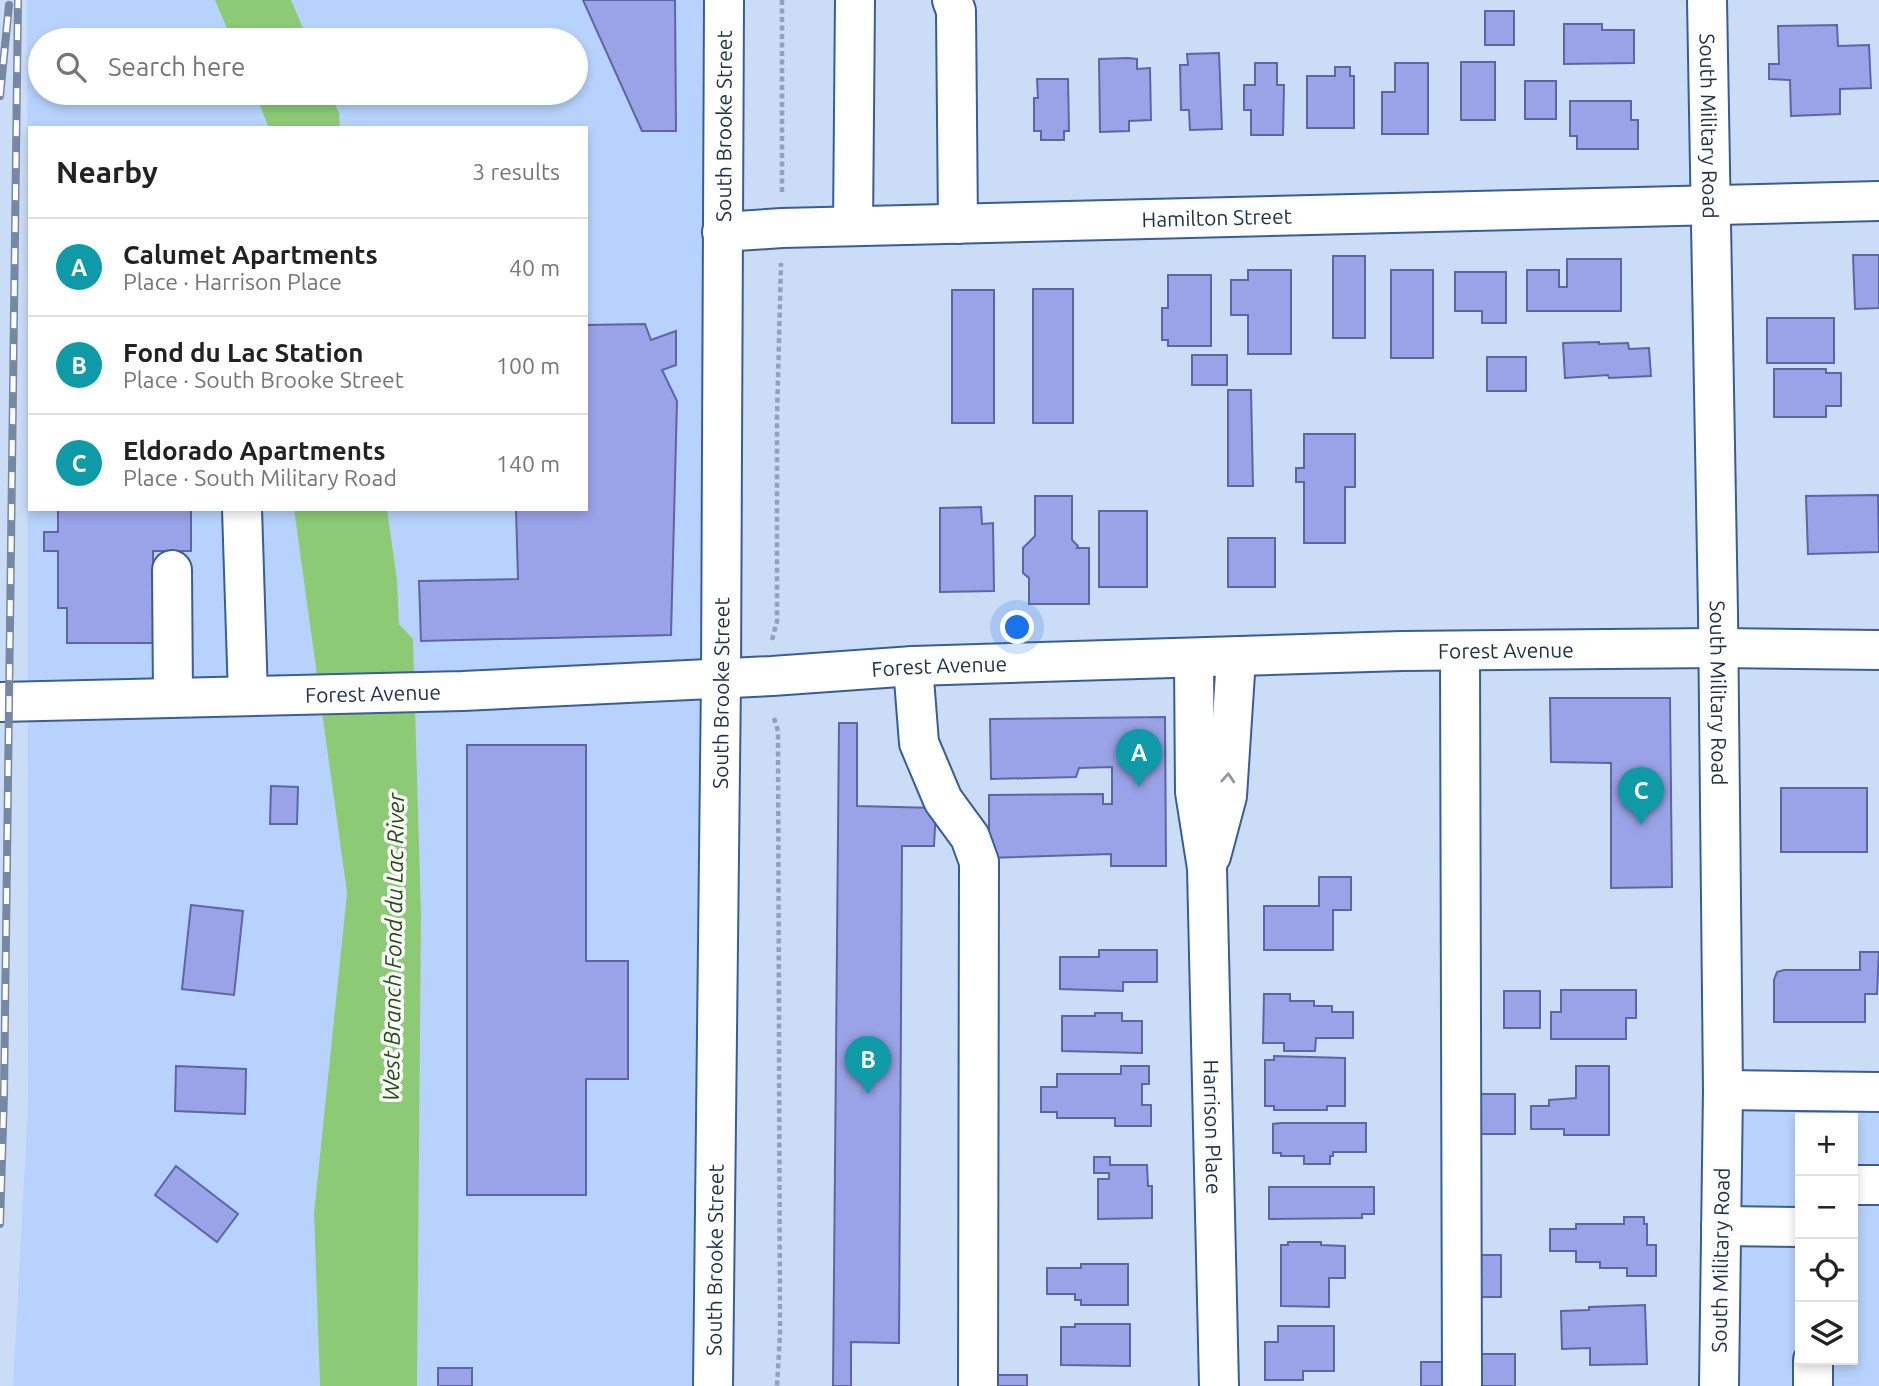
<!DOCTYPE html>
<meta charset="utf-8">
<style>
:root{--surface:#fff;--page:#f2f2f2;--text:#222;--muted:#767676;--line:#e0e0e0;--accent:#946915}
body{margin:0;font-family:Ubuntu,sans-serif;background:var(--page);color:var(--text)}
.controls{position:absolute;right:21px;bottom:21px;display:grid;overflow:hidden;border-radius:0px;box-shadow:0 4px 10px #0003}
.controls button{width:63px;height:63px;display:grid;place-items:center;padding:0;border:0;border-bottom:2px solid var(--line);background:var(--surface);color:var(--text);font:35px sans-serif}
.you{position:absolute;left:1018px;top:628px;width:24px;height:24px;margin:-18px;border:5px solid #fff;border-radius:50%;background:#1a73e8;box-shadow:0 0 0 10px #1a73e833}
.badge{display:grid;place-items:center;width:46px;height:46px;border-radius:50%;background:var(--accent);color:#fff;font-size:23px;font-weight:700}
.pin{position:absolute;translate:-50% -58px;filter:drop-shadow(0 2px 4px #0008)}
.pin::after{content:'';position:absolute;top:37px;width:24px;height:21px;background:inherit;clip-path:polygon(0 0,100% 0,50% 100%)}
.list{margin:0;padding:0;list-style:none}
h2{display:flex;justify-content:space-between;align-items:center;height:91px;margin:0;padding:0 28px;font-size:30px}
h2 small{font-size:23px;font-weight:400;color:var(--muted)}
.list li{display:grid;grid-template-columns:46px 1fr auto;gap:21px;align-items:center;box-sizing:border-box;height:98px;padding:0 28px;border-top:2px solid var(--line)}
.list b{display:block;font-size:26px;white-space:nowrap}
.list p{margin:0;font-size:23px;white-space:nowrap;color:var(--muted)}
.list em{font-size:23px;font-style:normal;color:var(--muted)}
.icon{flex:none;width:38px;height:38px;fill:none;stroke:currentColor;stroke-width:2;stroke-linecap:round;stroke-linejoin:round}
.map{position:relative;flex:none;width:1879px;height:1386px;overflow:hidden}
.search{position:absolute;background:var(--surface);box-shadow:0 4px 10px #0003;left:28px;top:28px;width:560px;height:77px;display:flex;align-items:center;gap:18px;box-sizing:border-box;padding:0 24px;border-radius:38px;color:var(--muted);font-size:26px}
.panel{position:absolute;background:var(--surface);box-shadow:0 4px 10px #0003;left:28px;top:126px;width:560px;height:385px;border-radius:0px}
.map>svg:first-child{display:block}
.built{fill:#b7d3fd;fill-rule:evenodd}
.water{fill:#8cca76}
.building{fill:#9ba3e8;stroke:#5e65a5;stroke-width:2}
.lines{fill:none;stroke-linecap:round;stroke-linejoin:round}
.minor-casing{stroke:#385e95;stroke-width:42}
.path{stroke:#91a2bc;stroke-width:4.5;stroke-dasharray:5 3.5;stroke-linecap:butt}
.minor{stroke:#fff;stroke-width:38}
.rail-casing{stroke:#7788a2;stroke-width:8}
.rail{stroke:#fcfcfc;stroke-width:5;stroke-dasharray:16;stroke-linecap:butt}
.oneway{stroke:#9098a5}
.labels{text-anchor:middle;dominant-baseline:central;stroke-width:7;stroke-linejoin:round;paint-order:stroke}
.street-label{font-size:21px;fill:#21324b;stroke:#fcfcfc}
.water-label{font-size:23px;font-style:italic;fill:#274f17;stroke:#fcfcfc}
</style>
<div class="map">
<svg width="1879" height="1386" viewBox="0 0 1879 1386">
<rect width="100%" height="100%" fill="#cbdcf6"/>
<g class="built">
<path d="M 27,0 L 215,0 L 232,40 L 40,40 L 40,93 L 255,93 L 269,126 L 269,128 L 30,128 L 30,509 L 294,509 L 347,893 L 314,1213 L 320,1386 L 13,1386 L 28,1107 Z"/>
<path d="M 291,0 L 724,0 L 713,1386 L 417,1386 L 421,913 L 413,639 L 399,624 L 397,580 L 387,509 L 586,509 L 586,128 L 340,128 L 339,113 L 330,93 L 576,93 L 576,40 L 308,40 Z"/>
<path d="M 1723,1090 L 1879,1092 L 1879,1386 L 1719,1386 ZM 1800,1118 L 1853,1118 L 1853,1360 L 1800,1360 Z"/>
</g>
<g class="water">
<path d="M 215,0 L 291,0 L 308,40 L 232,40 Z"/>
<path d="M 255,93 L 330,93 L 339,113 L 340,128 L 269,128 Z"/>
<path d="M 294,509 L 387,509 L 397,580 L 399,624 L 413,639 L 421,913 L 417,1386 L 320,1386 L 314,1213 L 347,893 Z"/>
</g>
<g class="building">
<path d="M 583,0 L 675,0 L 676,131 L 642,131 Z"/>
<rect x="1485" y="11" width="29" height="34"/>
<path d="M 1564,24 L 1602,24 L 1602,30 L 1634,30 L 1634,63 L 1564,64 Z"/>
<path d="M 1837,25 L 1838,46 L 1869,45 L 1871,88 L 1840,89 L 1840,114 L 1791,116 L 1790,80 L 1769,79 L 1769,64 L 1779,64 L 1778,26 Z"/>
<path d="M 1219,53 L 1222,129 L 1190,130 L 1189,110 L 1181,110 L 1180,65 L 1188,65 L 1187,54 Z"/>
<path d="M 1128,58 L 1137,59 L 1137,69 L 1150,68 L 1151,120 L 1129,121 L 1129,131 L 1100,132 L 1099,59 Z"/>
<rect x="1461" y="62" width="34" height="58"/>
<path d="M 1255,63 L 1277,63 L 1277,85 L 1284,85 L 1283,135 L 1251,135 L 1251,110 L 1244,110 L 1244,85 L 1255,85 Z"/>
<path d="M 1395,63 L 1428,63 L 1428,134 L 1382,134 L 1382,92 L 1395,92 Z"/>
<path d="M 1335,67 L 1350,67 L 1350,76 L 1354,76 L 1354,128 L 1307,128 L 1307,76 L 1335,76 Z"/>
<path d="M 1037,79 L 1068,79 L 1069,131 L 1064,131 L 1064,140 L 1041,140 L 1041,131 L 1034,131 L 1034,98 L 1038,98 Z"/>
<rect x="1525" y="81" width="31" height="38"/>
<path d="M 1570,101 L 1631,101 L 1631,120 L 1638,120 L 1638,149 L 1577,149 L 1577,136 L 1570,136 Z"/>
<path d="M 1853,255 L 1879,255 L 1879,308 L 1855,309 Z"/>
<rect x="1333" y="256" width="32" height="82"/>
<path d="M 1567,259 L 1621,259 L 1621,311 L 1527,311 L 1527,270 L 1559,270 L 1559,287 L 1567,287 Z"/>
<path d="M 1248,270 L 1291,270 L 1291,354 L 1248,354 L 1248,315 L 1231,315 L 1231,280 L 1248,280 Z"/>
<rect x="1391" y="270" width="42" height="88"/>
<path d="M 1455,272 L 1506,272 L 1506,323 L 1482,323 L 1482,311 L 1455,311 Z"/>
<path d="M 1168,275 L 1211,275 L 1211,346 L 1168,346 L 1168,340 L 1162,340 L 1162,308 L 1168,308 Z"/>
<rect x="1033" y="289" width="40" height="134"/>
<rect x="952" y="290" width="42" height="133"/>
<rect x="1767" y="318" width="67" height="45"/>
<path d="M 645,324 L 651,340 L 676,331 L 676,365 L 662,370 L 677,401 L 671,635 L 421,641 L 419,581 L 518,579 L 516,509 L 586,509 L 586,325 Z"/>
<path d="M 1599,342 L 1599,344 L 1628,343 L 1629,349 L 1649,348 L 1651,376 L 1609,378 L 1608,375 L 1565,378 L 1563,343 Z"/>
<rect x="1192" y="355" width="35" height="30"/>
<rect x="1487" y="357" width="39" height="34"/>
<path d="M 1774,369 L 1826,369 L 1826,373 L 1841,373 L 1841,406 L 1826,406 L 1826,417 L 1774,417 Z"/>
<path d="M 1228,390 L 1251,390 L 1253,486 L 1228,486 Z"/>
<path d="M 1304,434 L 1355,434 L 1355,487 L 1345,487 L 1345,543 L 1304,543 L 1304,482 L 1296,482 L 1296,468 L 1304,468 Z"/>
<path d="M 1878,495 L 1879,552 L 1808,554 L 1806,496 Z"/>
<path d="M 1035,496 L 1072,496 L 1072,540 L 1078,546 L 1077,548 L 1089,548 L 1089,604 L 1029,604 L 1029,578 L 1023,573 L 1023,548 L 1035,536 Z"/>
<path d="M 981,507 L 982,524 L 993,523 L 994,591 L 940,592 L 940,508 Z"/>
<path d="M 58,509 L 191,509 L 191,551 L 153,551 L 153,643 L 67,643 L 67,608 L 58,608 L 58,551 L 44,551 L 44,532 L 58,532 Z"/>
<rect x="1099" y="511" width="48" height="76"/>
<rect x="1228" y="538" width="47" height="49"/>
<path d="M 1550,698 L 1670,698 L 1672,887 L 1611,888 L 1611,763 L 1551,762 Z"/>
<path d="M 1165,717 L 1166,866 L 1111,866 L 1111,854 L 989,858 L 989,795 L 1103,794 L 1103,804 L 1112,804 L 1112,767 L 1079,768 L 1076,777 L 991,779 L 990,719 Z"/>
<path d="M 839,723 L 857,723 L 857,806 L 936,808 L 934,846 L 902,846 L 899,1343 L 851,1342 L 851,1386 L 833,1386 Z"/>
<path d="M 467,745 L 586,745 L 586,961 L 628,961 L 628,1079 L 586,1079 L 586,1195 L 467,1195 Z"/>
<path d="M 271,786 L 298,787 L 297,824 L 270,824 Z"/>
<rect x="1781" y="788" width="86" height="64"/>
<path d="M 1319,877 L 1351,877 L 1351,910 L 1333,910 L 1333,950 L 1264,950 L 1264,906 L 1319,906 Z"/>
<path d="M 191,905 L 243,911 L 234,995 L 182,989 Z"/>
<path d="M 1099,950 L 1157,950 L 1157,982 L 1123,982 L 1123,991 L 1060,989 L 1060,957 L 1099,957 Z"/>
<path d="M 1860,952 L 1879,952 L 1877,994 L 1865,994 L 1865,1022 L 1774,1022 L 1774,980 L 1777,972 L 1784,970 L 1860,970 Z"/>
<path d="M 1561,990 L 1636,990 L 1636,1018 L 1626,1018 L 1626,1039 L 1551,1039 L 1551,1012 L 1561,1012 Z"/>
<rect x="1504" y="991" width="36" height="37"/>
<path d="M 1264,994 L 1290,994 L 1290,1001 L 1314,1001 L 1314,1006 L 1332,1006 L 1332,1012 L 1353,1012 L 1353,1038 L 1316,1038 L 1315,1051 L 1284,1051 L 1284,1043 L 1263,1043 Z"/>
<path d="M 1095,1013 L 1122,1013 L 1122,1021 L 1142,1021 L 1142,1053 L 1062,1051 L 1062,1016 L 1095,1016 Z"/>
<path d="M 1274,1056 L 1345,1058 L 1345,1106 L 1327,1106 L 1327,1110 L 1274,1110 L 1274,1106 L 1265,1106 L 1265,1060 L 1274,1060 Z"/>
<path d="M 176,1066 L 246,1069 L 245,1114 L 175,1111 Z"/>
<path d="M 1121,1066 L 1149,1066 L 1149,1084 L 1142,1084 L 1142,1105 L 1151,1105 L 1151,1126 L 1115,1126 L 1115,1118 L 1057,1118 L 1057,1112 L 1041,1112 L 1041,1087 L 1057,1087 L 1057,1074 L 1121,1074 Z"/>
<path d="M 1576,1066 L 1609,1066 L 1609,1135 L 1564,1135 L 1564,1129 L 1531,1129 L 1531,1106 L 1549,1106 L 1549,1100 L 1576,1098 Z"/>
<rect x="1476" y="1094" width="39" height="40"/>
<path d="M 1281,1123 L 1366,1123 L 1366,1152 L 1333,1152 L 1333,1156 L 1330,1156 L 1330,1164 L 1304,1164 L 1304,1156 L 1281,1156 L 1281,1153 L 1273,1153 L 1273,1124 Z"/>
<path d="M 1094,1157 L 1110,1157 L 1110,1165 L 1147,1165 L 1148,1186 L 1152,1186 L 1152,1218 L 1098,1219 L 1098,1179 L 1109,1179 L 1109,1173 L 1094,1173 Z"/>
<path d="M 176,1166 L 238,1214 L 217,1242 L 155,1195 Z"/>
<path d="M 1269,1187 L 1374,1187 L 1374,1214 L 1362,1214 L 1362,1218 L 1269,1219 Z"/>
<path d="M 1624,1217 L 1644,1217 L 1644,1224 L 1647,1224 L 1647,1245 L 1656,1245 L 1656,1276 L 1627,1276 L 1627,1268 L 1600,1268 L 1600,1262 L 1576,1262 L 1576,1251 L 1550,1251 L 1550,1229 L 1576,1229 L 1576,1224 L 1624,1224 Z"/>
<path d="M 1288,1242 L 1321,1242 L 1321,1245 L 1345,1246 L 1345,1278 L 1329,1278 L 1329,1307 L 1281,1306 L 1281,1245 L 1288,1245 Z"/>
<rect x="1473" y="1255" width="28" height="42"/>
<path d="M 1081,1264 L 1128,1264 L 1128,1305 L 1081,1305 L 1081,1300 L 1075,1300 L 1075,1294 L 1047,1294 L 1047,1268 L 1081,1268 Z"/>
<path d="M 1645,1305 L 1647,1364 L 1590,1365 L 1590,1348 L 1562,1349 L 1561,1311 L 1589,1310 L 1589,1307 Z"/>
<path d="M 1075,1324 L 1130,1324 L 1130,1366 L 1061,1365 L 1061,1327 L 1075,1327 Z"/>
<path d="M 1278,1326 L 1334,1326 L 1334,1371 L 1303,1371 L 1303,1380 L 1265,1380 L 1265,1342 L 1278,1342 Z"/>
<rect x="1474" y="1354" width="41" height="32"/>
<rect x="1421" y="1362" width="30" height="24"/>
<rect x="438" y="1368" width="34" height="18"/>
<rect x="990" y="1375" width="37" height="11"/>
</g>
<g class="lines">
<g class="minor-casing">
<g id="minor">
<path d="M 952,0 L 956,11 L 958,224"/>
<path id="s1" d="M 1707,0 L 1718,613 L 1723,1090 L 1719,1386"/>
<path d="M 853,226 L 855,0"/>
<path id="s2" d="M 722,232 L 782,228 L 1879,201"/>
<path d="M 242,509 L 248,696"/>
<path d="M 172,570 L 173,697"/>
<path d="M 1460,651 L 1462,1386"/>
<path id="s3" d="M 1194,659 L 1195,792 L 1207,868 L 1219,1386"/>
<path d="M 913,666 L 919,743 L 943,800 L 970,837 L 979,862 L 978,1386"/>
<path id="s4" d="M 0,702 L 463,691 L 772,676 L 913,666 L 1402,651 L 1718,648 L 1879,650"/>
<path d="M 1211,856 L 1227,796 L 1236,658"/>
<path d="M 1723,1090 L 1879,1092"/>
<path d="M 1853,1185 L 1879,1185"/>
<path d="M 1721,1226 L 1800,1227"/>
<path d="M 1813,1360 L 1813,1386"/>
<path id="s5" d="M 713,1386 L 721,679 L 724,0"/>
</g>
</g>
<g class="path">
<path d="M 782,0 L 782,195"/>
<path d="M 772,640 L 777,621 L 777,417 L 781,263"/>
<path d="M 774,718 L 778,731 L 780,1335 L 777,1386"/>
</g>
<use href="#minor" class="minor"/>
<g class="rail-casing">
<g id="rail">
<path d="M 0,96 L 9,5"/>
<path d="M 0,1224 L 4,1094 L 18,0"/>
</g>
</g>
<use href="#rail" class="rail"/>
</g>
<defs><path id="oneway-chevron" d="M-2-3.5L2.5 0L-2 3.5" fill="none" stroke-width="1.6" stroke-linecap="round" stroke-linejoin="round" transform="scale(1.75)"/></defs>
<use class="oneway" href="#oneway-chevron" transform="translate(1228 778) rotate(-86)"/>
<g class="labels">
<g class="street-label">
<text stroke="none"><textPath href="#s5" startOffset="1260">South Brooke Street</textPath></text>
<text stroke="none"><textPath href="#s1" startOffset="126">South Military Road</textPath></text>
<text stroke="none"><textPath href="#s2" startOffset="495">Hamilton Street</textPath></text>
<text stroke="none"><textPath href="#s4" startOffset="1507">Forest Avenue</textPath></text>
<text stroke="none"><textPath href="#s4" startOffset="940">Forest Avenue</textPath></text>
<text stroke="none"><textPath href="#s4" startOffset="373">Forest Avenue</textPath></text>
<text stroke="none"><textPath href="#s5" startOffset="693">South Brooke Street</textPath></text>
<text stroke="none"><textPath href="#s1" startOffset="693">South Military Road</textPath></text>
<text stroke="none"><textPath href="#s3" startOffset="469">Harrison Place</textPath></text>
<text stroke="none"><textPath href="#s5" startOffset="126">South Brooke Street</textPath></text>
<text transform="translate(1720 1260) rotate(-89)">South Military Road</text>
</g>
<g class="water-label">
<text transform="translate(393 947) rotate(-89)">West Branch Fond du Lac River</text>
</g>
</g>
</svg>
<div class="controls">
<button>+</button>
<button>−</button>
<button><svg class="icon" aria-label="locate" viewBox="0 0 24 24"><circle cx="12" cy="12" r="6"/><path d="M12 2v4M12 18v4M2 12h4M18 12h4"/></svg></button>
<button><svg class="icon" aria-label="layers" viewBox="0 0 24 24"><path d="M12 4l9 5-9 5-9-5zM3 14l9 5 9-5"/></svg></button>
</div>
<div class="you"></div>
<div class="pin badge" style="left:1139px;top:787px;background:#0f9aa8">A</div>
<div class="pin badge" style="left:868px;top:1094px;background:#0f9aa8">B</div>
<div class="pin badge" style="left:1641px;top:825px;background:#0f9aa8">C</div>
<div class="search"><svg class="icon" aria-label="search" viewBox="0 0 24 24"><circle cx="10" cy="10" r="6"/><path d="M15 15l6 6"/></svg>Search here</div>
<section class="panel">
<h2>Nearby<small>3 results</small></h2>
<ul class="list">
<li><span class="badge" style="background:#0f9aa8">A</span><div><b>Calumet Apartments</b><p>Place · Harrison Place</p></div><em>40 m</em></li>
<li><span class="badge" style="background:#0f9aa8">B</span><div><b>Fond du Lac Station</b><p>Place · South Brooke Street</p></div><em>100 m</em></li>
<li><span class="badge" style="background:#0f9aa8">C</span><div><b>Eldorado Apartments</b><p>Place · South Military Road</p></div><em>140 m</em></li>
</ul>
</section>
</div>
